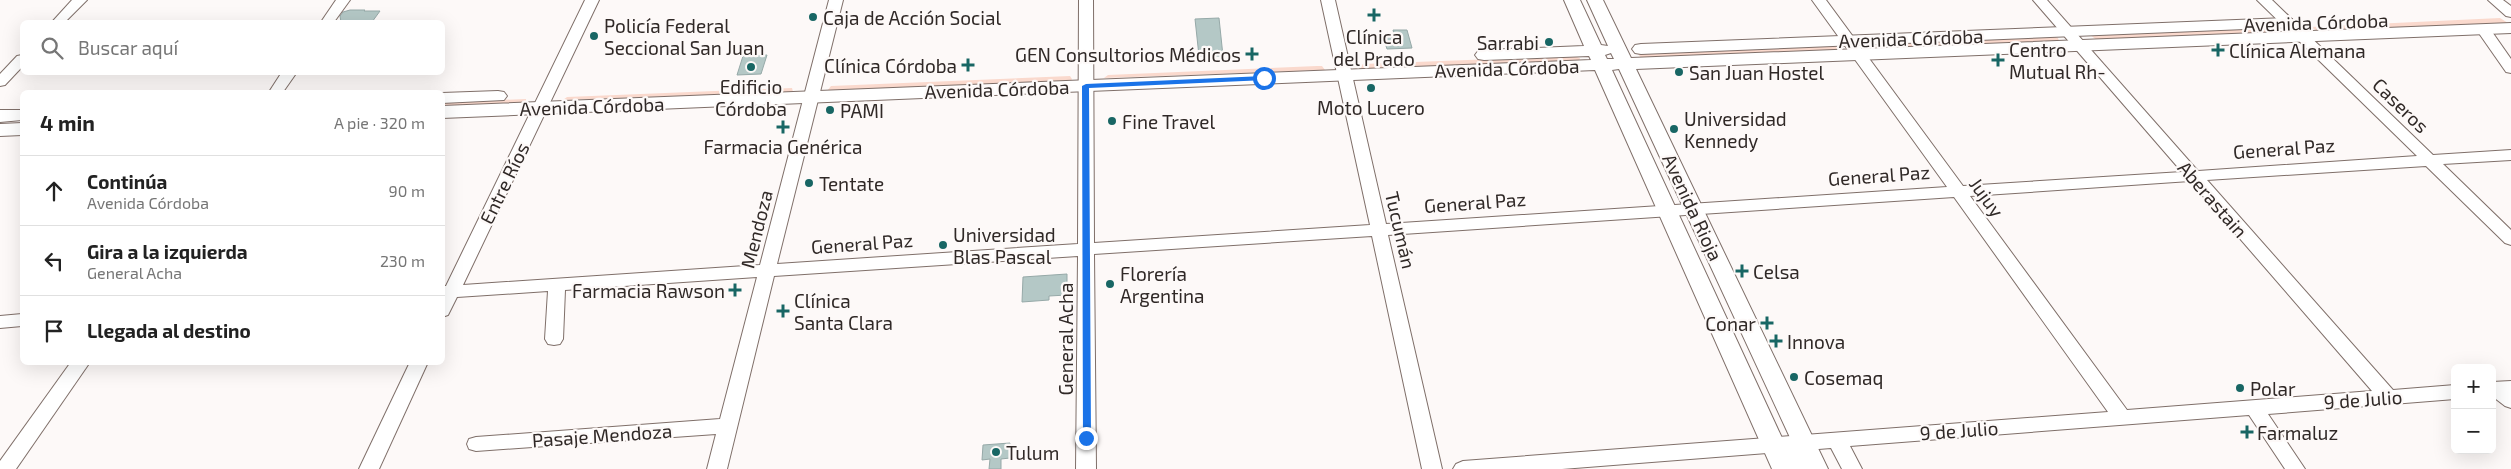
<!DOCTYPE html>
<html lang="es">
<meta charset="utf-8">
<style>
:root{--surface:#fff;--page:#f6f6f6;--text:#222;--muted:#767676;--line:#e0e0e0}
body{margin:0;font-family:"Exo 2",sans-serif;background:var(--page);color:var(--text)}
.controls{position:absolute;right:15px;bottom:15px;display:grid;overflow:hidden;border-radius:8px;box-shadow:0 5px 20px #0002}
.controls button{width:45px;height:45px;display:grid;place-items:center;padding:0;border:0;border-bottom:1px solid var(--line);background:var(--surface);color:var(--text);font:25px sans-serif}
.stop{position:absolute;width:15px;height:15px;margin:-11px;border:4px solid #1a73e8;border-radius:50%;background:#fff}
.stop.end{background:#1a73e8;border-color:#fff;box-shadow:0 1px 5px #0008}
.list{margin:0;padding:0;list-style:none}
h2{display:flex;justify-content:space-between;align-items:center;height:65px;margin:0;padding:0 20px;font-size:21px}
h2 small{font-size:16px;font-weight:400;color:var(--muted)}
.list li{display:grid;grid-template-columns:32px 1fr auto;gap:15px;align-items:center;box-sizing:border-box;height:70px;padding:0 20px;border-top:1px solid var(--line)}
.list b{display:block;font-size:19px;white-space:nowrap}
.list p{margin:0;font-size:16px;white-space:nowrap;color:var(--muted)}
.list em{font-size:16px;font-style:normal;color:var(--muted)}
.icon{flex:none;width:28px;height:28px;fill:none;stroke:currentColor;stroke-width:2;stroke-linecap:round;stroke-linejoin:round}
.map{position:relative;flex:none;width:2511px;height:469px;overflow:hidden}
.search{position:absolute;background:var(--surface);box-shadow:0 5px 20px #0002;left:20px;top:20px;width:425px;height:55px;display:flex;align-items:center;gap:12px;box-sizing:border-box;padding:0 18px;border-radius:8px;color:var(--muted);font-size:19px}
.panel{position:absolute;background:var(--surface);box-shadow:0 5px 20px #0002;left:20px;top:90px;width:425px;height:275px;border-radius:8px}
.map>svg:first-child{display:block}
.green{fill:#fad9cd}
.building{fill:#b4c8c6;stroke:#96a9a8}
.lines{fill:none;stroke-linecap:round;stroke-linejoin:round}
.minor-casing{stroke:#7f6f69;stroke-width:2}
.major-casing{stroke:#7f6f69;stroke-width:2}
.minor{fill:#fff;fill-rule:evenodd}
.major{fill:#fff;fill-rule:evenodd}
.route{fill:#1a73e8}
.poi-dot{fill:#186664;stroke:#fdf9f8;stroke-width:2}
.labels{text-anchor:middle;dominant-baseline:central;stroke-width:4.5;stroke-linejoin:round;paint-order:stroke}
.poi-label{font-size:19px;fill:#302927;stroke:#fdf9f8;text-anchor:start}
.street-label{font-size:19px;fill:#302927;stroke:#fdf9f8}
</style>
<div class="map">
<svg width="2511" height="469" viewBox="0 0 2511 469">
<rect width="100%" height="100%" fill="#fdf9f8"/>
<g class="green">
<path d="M 2500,18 L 2508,23 L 2318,31 L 2310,27 Z"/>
<path d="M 2273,27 L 2278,29 L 2279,33 L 2097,40 L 2090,35 Z"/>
<path d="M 2053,36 L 2058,38 L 2059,41 L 1876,49 L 1871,46 Z"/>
<path d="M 1833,45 L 1837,48 L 1837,51 L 1642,59 L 1638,54 Z"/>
<path d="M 1574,56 L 1580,58 L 1579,61 L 1363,70 L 1360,67 L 1363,64 Z"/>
<path d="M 1317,66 L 1322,66 L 1325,70 L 1104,78 L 1108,75 Z"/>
<path d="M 1070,76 L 1072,79 L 1070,82 L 827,91 L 831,86 Z"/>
<path d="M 792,88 L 793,92 L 563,100 L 567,97 Z"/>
<path d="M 526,99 L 526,103 L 443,108 L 442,102 Z"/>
</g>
<g class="building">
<path d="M 350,10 L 365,10 L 364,11 L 380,11 L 372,22 L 341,22 L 340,16 L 343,12 Z"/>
<path d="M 1219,18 L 1223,56 L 1199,56 L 1195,19 Z"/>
<path d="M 1393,30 L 1407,30 L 1412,48 L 1387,49 L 1382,34 L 1394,34 Z"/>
<path d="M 767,55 L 761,74 L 737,75 L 743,56 Z"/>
<path d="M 1067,274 L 1067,295 L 1049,296 L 1049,300 L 1022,302 L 1023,277 Z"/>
<path d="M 1010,443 L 1010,458 L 1001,459 L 1001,469 L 989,469 L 990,459 L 982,460 L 983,445 Z"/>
</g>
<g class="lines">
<g class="minor-casing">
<g id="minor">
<path d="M 72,0 L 87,0 L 65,22 L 52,22 Z"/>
<path d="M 336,0 L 350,0 L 334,22 L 321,22 Z"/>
<path d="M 585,0 L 599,0 L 463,285 L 760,265 L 829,0 L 843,0 L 777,264 L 1078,244 L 1079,0 L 1093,0 L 1094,243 L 1370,225 L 1321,0 L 1335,0 L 1386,224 L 1947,187 L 1812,0 L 1826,0 L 1963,186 L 2182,172 L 2033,0 L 2047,0 L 2198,171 L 2417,156 L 2257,0 L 2272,0 L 2433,155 L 2511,150 L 2511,160 L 2443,164 L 2511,230 L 2511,245 L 2505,243 L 2426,166 L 2207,180 L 2393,390 L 2455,385 L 2455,399 L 2268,414 L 2305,469 L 2285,469 L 2249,415 L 1850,446 L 1862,469 L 1842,469 L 1831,448 L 1562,469 L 1453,469 L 1456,464 L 1463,461 L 2108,412 L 1954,197 L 1388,235 L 1442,469 L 1422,469 L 1372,236 L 1094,254 L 1096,469 L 1076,469 L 1078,256 L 774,276 L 727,469 L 707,469 L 716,434 L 476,451 L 469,449 L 467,444 L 469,439 L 476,437 L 720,419 L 757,277 L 565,290 L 563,339 L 560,344 L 554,345 L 548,344 L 545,339 L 548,291 L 457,297 L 448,315 L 442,317 L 442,286 L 446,286 ZM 2190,181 L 2372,391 L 2127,410 L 1970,196 Z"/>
<path d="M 2488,0 L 2503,0 L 2511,6 L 2511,17 L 2506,16 Z"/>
<path d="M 2483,25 L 2488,26 L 2511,59 L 2511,73 L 2506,72 L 2476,29 Z"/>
<path d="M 22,55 L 22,67 L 5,85 L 0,86 L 0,74 L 17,56 Z"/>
<path d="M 282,72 L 297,72 L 283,92 L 269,92 Z"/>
<path d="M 22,314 L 22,326 L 0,328 L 0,316 Z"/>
<path d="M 71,362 L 90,362 L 16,469 L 0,469 L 0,461 Z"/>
<path d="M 410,362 L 428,362 L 379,469 L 359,469 Z"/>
<path d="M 2511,381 L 2511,408 L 2505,406 L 2492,396 L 2492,382 Z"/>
</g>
</g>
<g class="major-casing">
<g id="major">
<path d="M 1564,0 L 1580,0 L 1601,45 L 1608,46 L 1587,0 L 1603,0 L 1631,58 L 2511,23 L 2511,33 L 1636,69 L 1828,469 L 1772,469 L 1595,70 L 442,118 L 442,106 L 1591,60 L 1589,56 L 1484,60 L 1478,59 L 1475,55 L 1478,51 L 1484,50 L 1584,46 ZM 1611,53 L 1614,59 L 1607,59 L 1605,55 ZM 1619,69 L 1793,444 L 1782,438 L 1612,70 Z"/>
<path d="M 2286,18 L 2292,19 L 2294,23 L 2292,27 L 1641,54 L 1635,53 L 1632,49 L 1635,45 L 1641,44 Z"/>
<path d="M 498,91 L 504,92 L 507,96 L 504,100 L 442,103 L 442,93 Z"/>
<path d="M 0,110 L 22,110 L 22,120 L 0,122 Z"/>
<path d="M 22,123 L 22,135 L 0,136 L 0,124 Z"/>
</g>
</g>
<use href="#minor" class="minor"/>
<use href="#major" class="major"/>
</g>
<path class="route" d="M 1264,76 L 1266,80 L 1089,88 L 1091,438 L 1090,441 L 1083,441 L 1082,86 L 1086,84 Z"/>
<g class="poi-dot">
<path d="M1371.5 7.5h5v5h5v5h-5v5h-5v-5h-5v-5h5z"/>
<circle cx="813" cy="17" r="5"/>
<circle cx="594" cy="36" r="5"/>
<circle cx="1549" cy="42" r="5"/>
<path d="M2215.5 42.5h5v5h5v5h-5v5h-5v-5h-5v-5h5z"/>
<path d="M1249.5 46.5h5v5h5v5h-5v5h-5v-5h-5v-5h5z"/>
<path d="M1995.5 52.5h5v5h5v5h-5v5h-5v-5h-5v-5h5z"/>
<path d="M965.5 57.5h5v5h5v5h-5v5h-5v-5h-5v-5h5z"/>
<circle cx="751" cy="67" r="5"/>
<circle cx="1679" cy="72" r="5"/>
<circle cx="1371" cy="88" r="5"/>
<circle cx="830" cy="110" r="5"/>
<circle cx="1112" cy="121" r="5"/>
<path d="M780.5 119.5h5v5h5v5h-5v5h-5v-5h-5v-5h5z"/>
<circle cx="1674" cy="129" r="5"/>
<circle cx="809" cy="183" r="5"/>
<circle cx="943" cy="245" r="5"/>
<path d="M1739.5 263.5h5v5h5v5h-5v5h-5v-5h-5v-5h5z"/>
<circle cx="1110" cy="284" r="5"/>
<path d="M732.5 282.5h5v5h5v5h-5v5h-5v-5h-5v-5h5z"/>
<path d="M780.5 303.5h5v5h5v5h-5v5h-5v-5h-5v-5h5z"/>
<path d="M1764.5 315.5h5v5h5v5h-5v5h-5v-5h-5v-5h5z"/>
<path d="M1773.5 333.5h5v5h5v5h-5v5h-5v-5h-5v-5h5z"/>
<circle cx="1794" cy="377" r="5"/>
<circle cx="2240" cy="388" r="5"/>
<path d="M2244.5 424.5h5v5h5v5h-5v5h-5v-5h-5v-5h5z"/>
<circle cx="996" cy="452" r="5"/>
</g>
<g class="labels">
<g class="poi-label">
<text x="823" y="17">Caja de Acción Social</text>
<text x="604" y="25">Policía Federal<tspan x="604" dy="22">Seccional San Juan</tspan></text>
<text x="1374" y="36" text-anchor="middle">Clínica<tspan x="1374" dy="22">del Prado</tspan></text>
<text x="1539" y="42" text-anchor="end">Sarrabi</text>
<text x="2009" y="49">Centro<tspan x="2009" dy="22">Mutual Rh-</tspan></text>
<text x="2229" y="50">Clínica Alemana</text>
<text x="1241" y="54" text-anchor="end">GEN Consultorios Médicos</text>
<text x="957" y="65" text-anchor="end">Clínica Córdoba</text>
<text x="1689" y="72">San Juan Hostel</text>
<text x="751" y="86" text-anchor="middle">Edificio<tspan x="751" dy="22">Córdoba</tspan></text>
<text x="1371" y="107" text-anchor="middle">Moto Lucero</text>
<text x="840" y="110">PAMI</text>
<text x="1684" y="118">Universidad<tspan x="1684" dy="22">Kennedy</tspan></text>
<text x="1122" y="121">Fine Travel</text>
<text x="783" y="146" text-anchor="middle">Farmacia Genérica</text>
<text x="819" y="183">Tentate</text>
<text x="953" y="234">Universidad<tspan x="953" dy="22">Blas Pascal</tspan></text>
<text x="1753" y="271">Celsa</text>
<text x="1120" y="273">Florería<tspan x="1120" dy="22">Argentina</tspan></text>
<text x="725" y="290" text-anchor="end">Farmacia Rawson</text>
<text x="794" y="300">Clínica<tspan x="794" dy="22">Santa Clara</tspan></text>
<text x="1756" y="323" text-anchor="end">Conar</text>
<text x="1787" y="341">Innova</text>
<text x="1804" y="377">Cosemaq</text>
<text x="2250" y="388">Polar</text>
<text x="2257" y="432">Farmaluz</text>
<text x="1006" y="452">Tulum</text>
</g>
<g class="street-label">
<text transform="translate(2316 22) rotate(-2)">Avenida Córdoba</text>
<text transform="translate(1911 38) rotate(-2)">Avenida Córdoba</text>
<text transform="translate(1507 68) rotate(-2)">Avenida Córdoba</text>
<text transform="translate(997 89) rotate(-2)">Avenida Córdoba</text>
<text transform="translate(2401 105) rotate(44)">Caseros</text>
<text transform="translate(592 106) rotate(-2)">Avenida Córdoba</text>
<text transform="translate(2284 148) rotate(-4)">General Paz</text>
<text transform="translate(1879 175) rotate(-4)">General Paz</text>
<text transform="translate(504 183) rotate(-64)">Entre Ríos</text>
<text transform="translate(1987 197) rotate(54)">Jujuy</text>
<text transform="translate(2213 199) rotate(49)">Aberastain</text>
<text transform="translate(1475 202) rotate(-4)">General Paz</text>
<text transform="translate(1693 207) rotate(65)">Avenida Rioja</text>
<text transform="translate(756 229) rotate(-76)">Mendoza</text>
<text transform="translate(1401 230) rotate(77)">Tucumán</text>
<text transform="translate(862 243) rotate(-4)">General Paz</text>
<text transform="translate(1065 339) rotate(-90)">General Acha</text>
<text transform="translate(2363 399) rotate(-4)">9 de Julio</text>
<text transform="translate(1959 430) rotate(-4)">9 de Julio</text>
<text transform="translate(602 435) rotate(-4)">Pasaje Mendoza</text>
</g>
</g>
</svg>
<div class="controls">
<button>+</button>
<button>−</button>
</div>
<div class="stop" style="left:1264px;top:78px"></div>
<div class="stop end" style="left:1086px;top:438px"></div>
<div class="search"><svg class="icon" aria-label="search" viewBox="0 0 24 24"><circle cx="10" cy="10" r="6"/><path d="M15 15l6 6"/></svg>Buscar aquí</div>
<section class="panel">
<h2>4 min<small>A pie · 320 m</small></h2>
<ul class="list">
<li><svg class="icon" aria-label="ahead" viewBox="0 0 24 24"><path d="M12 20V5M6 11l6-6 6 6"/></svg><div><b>Continúa</b><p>Avenida Córdoba</p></div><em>90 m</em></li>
<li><svg class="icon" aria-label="left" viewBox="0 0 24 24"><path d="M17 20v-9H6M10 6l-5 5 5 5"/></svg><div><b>Gira a la izquierda</b><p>General Acha</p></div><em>230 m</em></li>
<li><svg class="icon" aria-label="arrive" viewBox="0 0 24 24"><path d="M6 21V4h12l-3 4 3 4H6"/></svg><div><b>Llegada al destino</b></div></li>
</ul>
</section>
</div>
